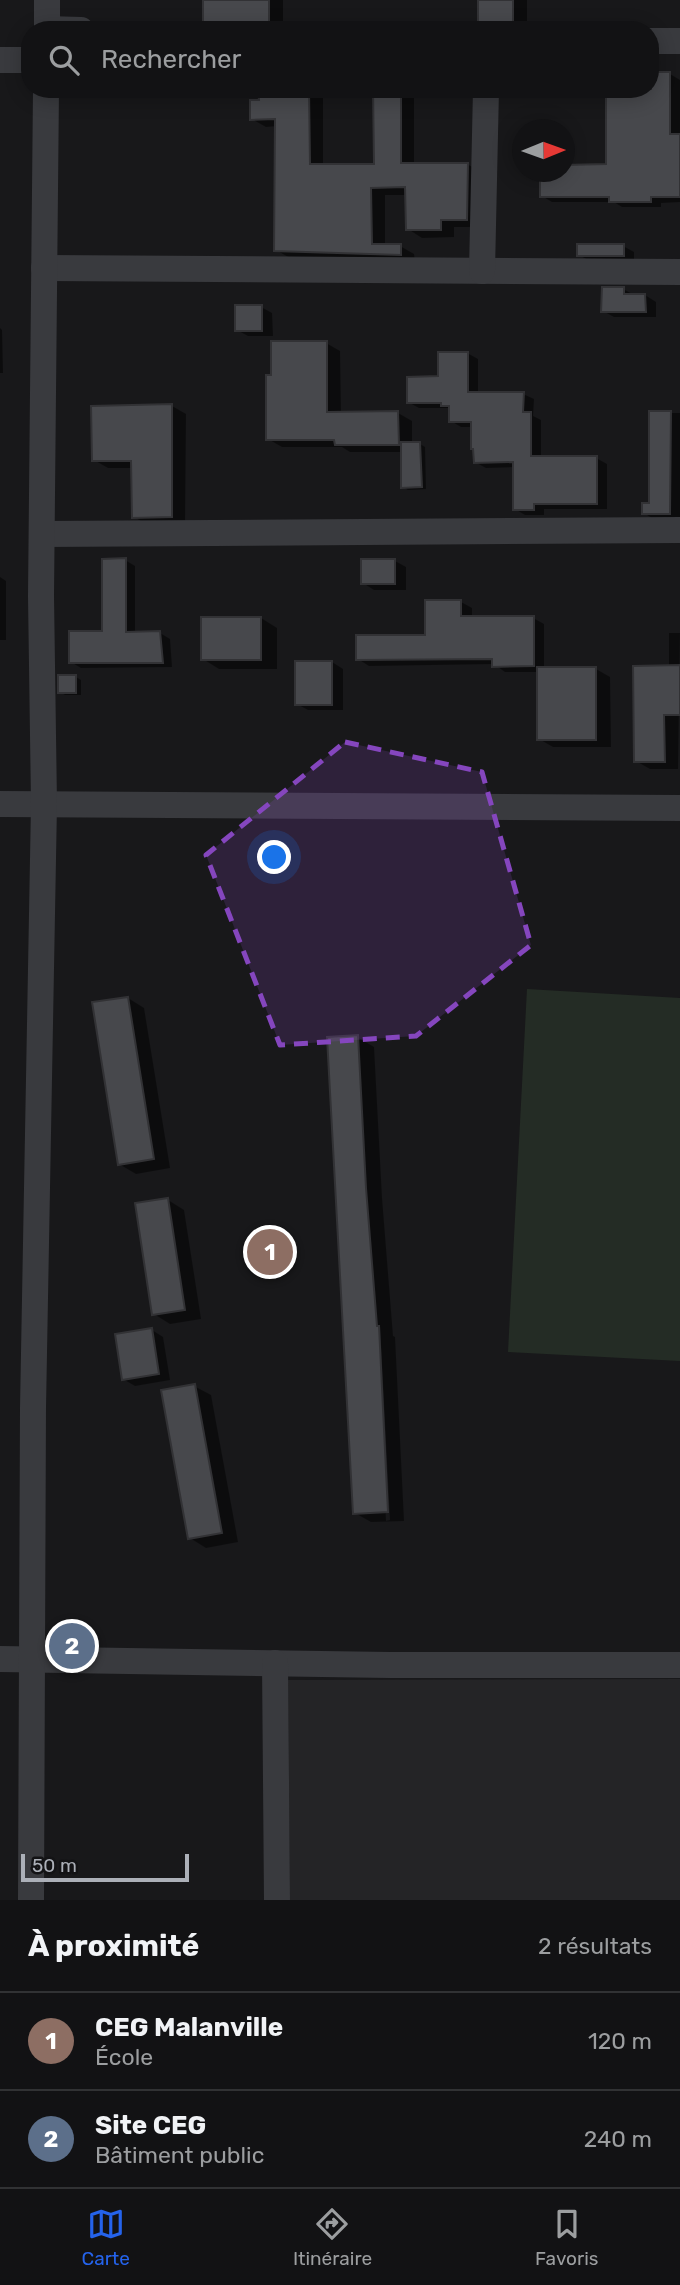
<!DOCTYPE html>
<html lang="fr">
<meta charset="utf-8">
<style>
:root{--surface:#121214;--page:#1b1b1d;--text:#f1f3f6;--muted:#9c9ea0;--line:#313234;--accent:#2563eb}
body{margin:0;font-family:Rubik,sans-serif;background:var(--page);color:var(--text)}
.compass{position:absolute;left:512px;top:119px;width:63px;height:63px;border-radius:50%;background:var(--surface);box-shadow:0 4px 18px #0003;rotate:89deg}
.scale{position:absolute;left:21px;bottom:18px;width:168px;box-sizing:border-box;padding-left:7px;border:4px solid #acb0b8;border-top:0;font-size:19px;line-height:24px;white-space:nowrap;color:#acb0b8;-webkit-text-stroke:5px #131315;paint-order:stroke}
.you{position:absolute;left:275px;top:858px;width:24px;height:24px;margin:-18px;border:5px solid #fff;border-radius:50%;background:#1a73e8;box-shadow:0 0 0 10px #1a73e833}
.badge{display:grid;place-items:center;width:46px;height:46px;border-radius:50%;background:var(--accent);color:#fff;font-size:23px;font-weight:700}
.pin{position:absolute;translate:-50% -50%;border:4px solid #fff;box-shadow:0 2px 7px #0006}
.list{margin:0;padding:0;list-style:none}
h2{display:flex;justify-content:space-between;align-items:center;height:91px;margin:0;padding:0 28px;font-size:30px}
h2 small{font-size:23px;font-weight:400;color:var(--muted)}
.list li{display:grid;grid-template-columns:46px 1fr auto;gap:21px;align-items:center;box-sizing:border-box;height:98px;padding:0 28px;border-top:2px solid var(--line)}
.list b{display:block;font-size:26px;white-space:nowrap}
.list p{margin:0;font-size:23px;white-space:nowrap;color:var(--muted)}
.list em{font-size:23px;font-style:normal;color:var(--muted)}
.icon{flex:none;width:38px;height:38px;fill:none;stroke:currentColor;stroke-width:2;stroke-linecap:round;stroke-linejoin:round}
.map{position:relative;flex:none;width:680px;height:1900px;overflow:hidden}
.search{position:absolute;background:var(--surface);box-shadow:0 4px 18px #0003;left:21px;right:21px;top:21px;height:77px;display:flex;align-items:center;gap:18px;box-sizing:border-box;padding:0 24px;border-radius:28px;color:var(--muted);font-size:26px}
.sheet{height:287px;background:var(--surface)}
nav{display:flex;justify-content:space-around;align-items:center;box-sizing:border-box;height:98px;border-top:2px solid var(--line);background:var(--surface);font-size:19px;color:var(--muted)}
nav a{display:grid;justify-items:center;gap:4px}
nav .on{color:var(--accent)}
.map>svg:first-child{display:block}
.built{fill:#242426}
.green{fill:#242c25}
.shadow{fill:#0007;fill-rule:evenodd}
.building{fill:#47484c;stroke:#323235;stroke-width:2}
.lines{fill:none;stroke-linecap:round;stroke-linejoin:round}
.street{stroke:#393a3e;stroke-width:26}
.marked{fill:#8546be;fill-opacity:0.2;stroke:#8546be;stroke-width:5;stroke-dasharray:14 9;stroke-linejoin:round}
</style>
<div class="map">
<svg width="680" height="1900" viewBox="0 0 680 1900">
<rect width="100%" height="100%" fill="#18181a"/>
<path class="built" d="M 680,1679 L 680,1900 L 290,1900 L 288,1680 Z"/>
<path class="green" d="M 527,989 L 680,998 L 680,1361 L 508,1352 Z"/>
<g class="shadow">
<path d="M 205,0 L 283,0 L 283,30 L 219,30 L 205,22 Z"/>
<path d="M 479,0 L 527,0 L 527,30 L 489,30 L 480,24 Z"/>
<path d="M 650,74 L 670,74 L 680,80 L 680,202 L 661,203 L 661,207 L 622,207 L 614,202 L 552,202 L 542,196 L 542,172 L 564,172 L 608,166 L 650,89 Z"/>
<path d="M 260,89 L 323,89 L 323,166 L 376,166 L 375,89 L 414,89 L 414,165 L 467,164 L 481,172 L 481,227 L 454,227 L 454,237 L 422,238 L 408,229 L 407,195 L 385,195 L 385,246 L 400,246 L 414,254 L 415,262 L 290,258 L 276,250 L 277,126 L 266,127 L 252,119 L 260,102 Z"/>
<path d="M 623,246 L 634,252 L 634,261 L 590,261 L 579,255 Z"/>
<path d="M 623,289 L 634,295 L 645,295 L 656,302 L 656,317 L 614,317 L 603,311 Z"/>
<path d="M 261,307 L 272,313 L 273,336 L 248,336 L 237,330 Z"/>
<path d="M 0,328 L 2,330 L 3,373 L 0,373 Z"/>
<path d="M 326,343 L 340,351 L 341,414 L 398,413 L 412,421 L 412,444 L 420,444 L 425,447 L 426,489 L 408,490 L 403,487 L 403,452 L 350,452 L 342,447 L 282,447 L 268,439 L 273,377 Z"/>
<path d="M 467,353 L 478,359 L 478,394 L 523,394 L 534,399 L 533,416 L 541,420 L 541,458 L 596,458 L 607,464 L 607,509 L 544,509 L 544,515 L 525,515 L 515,509 L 515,467 L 486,468 L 475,462 L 472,427 L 461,427 L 451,421 L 451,410 L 448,408 L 419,408 L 408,402 Z"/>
<path d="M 172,406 L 186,414 L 185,525 L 148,525 L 134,517 L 133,468 L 108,468 L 94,460 Z"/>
<path d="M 651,413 L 680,413 L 680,519 L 655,520 L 644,513 L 651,505 Z"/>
<path d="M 125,560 L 135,566 L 135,633 L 160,633 L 170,639 L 172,667 L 81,668 L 71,662 L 104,632 Z"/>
<path d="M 395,561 L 406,567 L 406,590 L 374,590 L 363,583 Z"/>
<path d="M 0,577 L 6,581 L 6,640 L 0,640 Z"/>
<path d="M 461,602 L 472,608 L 472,618 L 533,618 L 544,624 L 544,669 L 596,669 L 610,677 L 611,747 L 553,747 L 539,739 L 538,672 L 505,672 L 494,664 L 369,666 L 358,659 L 427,637 Z"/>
<path d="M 261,618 L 277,628 L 277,669 L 219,669 L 203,659 Z"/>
<path d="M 669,633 L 680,633 L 678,769 L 650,769 L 636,761 L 669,667 Z"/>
<path d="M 332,662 L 343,669 L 343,710 L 308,710 L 297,704 Z"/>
<path d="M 76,677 L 81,680 L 81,695 L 65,695 L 60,692 Z"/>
<path d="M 128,998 L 144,1008 L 170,1168 L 136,1174 L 119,1164 Z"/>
<path d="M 357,1037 L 374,1047 L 382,1198 L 393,1336 L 395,1337 L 404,1521 L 371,1522 L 355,1513 ZM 377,1325 L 380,1325 L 390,1520 L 386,1521 Z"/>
<path d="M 168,1200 L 184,1210 L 201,1319 L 170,1324 L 154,1314 Z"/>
<path d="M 152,1330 L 163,1337 L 170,1380 L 135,1386 L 123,1379 Z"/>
<path d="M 194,1386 L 211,1395 L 238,1542 L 206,1548 L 190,1538 Z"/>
</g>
<g class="building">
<path d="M 203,0 L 269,0 L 269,24 L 203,23 Z"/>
<rect x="478" y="0" width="35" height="25"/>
<path d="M 650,72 L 670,72 L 670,134 L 680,134 L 680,197 L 651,197 L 651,202 L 609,202 L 609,197 L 540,197 L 540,172 L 564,172 L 564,165 L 606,164 L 606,89 L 651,89 Z"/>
<path d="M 258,89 L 309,89 L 310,164 L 374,164 L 373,89 L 401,89 L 401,163 L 468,163 L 467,220 L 441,220 L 441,230 L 406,230 L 405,187 L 371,188 L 372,244 L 401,244 L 401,255 L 274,251 L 275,119 L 250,120 L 250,100 L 259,100 Z"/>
<rect x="577" y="244" width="47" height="12"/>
<path d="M 602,287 L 624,287 L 624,294 L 645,294 L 646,312 L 601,312 Z"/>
<rect x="235" y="305" width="27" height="26"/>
<path d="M 271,341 L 327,341 L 327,412 L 398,411 L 399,445 L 335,445 L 334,440 L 266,440 L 266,375 L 271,375 Z"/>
<path d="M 438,352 L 468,352 L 468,392 L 524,392 L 523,412 L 531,412 L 531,456 L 597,456 L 597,504 L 534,504 L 534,510 L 513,510 L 513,462 L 474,463 L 473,449 L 471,449 L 471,422 L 449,422 L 449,406 L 441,406 L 441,403 L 407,403 L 407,377 L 438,376 Z"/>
<path d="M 172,404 L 172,517 L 132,518 L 131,461 L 92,461 L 91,406 Z"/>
<path d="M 649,411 L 671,411 L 670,514 L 642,514 L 642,503 L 649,503 Z"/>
<path d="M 401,442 L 420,442 L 422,487 L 401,488 Z"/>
<path d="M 126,558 L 126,632 L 160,631 L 163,663 L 69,663 L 69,631 L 102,631 L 102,559 Z"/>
<rect x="361" y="559" width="34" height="25"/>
<path d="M 425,600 L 461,600 L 461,616 L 534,616 L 534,666 L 492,667 L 492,659 L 356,660 L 356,635 L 425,635 Z"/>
<rect x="201" y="617" width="60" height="43"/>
<rect x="295" y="661" width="37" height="44"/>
<path d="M 680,665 L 680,715 L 664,715 L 665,762 L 634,762 L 633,666 Z"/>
<rect x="537" y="667" width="59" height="73"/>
<rect x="58" y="675" width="18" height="18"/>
<path d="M 128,997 L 154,1159 L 118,1165 L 92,1002 Z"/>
<path d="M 358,1035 L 366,1188 L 377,1326 L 379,1326 L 388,1512 L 353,1514 L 327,1037 Z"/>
<path d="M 168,1198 L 185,1310 L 152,1315 L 135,1203 Z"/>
<path d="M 152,1328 L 159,1374 L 122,1380 L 115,1334 Z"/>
<path d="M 195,1384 L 222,1533 L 188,1539 L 161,1390 Z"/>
</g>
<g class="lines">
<g class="street">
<path d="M 47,29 L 81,30"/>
<path d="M 47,30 L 47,0"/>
<path d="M 650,41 L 680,41"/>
<path d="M 0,60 L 30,60"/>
<path d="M 44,268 L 680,272"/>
<path d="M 482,271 L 486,89"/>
<path d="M 42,534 L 680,530"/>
<path d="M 0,804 L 680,808"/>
<path d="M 0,1659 L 390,1665 L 680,1665"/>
<path d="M 275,1663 L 277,1900"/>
<path d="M 31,1900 L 33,1408 L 44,804 L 41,596 L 46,89"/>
</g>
</g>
<path class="marked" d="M 345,742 L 482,772 L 531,945 L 416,1036 L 280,1045 L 206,855 Z"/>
</svg>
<svg class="compass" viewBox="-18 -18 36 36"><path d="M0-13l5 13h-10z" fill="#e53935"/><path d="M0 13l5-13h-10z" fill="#9c9ea0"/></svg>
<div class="scale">50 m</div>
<div class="you"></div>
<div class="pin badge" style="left:270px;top:1252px;background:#8d6e63">1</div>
<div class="pin badge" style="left:72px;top:1646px;background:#5c6f8a">2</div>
<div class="search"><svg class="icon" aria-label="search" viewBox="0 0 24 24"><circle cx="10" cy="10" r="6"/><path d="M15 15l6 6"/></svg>Rechercher</div>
</div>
<section class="sheet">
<h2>À proximité<small>2 résultats</small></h2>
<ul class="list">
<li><span class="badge" style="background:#8d6e63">1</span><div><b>CEG Malanville</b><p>École</p></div><em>120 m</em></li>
<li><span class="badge" style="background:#5c6f8a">2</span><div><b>Site CEG</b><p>Bâtiment public</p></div><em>240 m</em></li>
</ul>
</section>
<nav>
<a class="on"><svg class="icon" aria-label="map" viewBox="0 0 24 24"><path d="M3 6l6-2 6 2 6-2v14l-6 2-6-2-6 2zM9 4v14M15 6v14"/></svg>Carte</a>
<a><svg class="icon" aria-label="directions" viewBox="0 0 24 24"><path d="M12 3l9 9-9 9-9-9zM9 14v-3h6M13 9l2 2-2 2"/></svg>Itinéraire</a>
<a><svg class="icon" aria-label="saved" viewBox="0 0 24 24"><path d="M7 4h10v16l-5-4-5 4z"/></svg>Favoris</a>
</nav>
